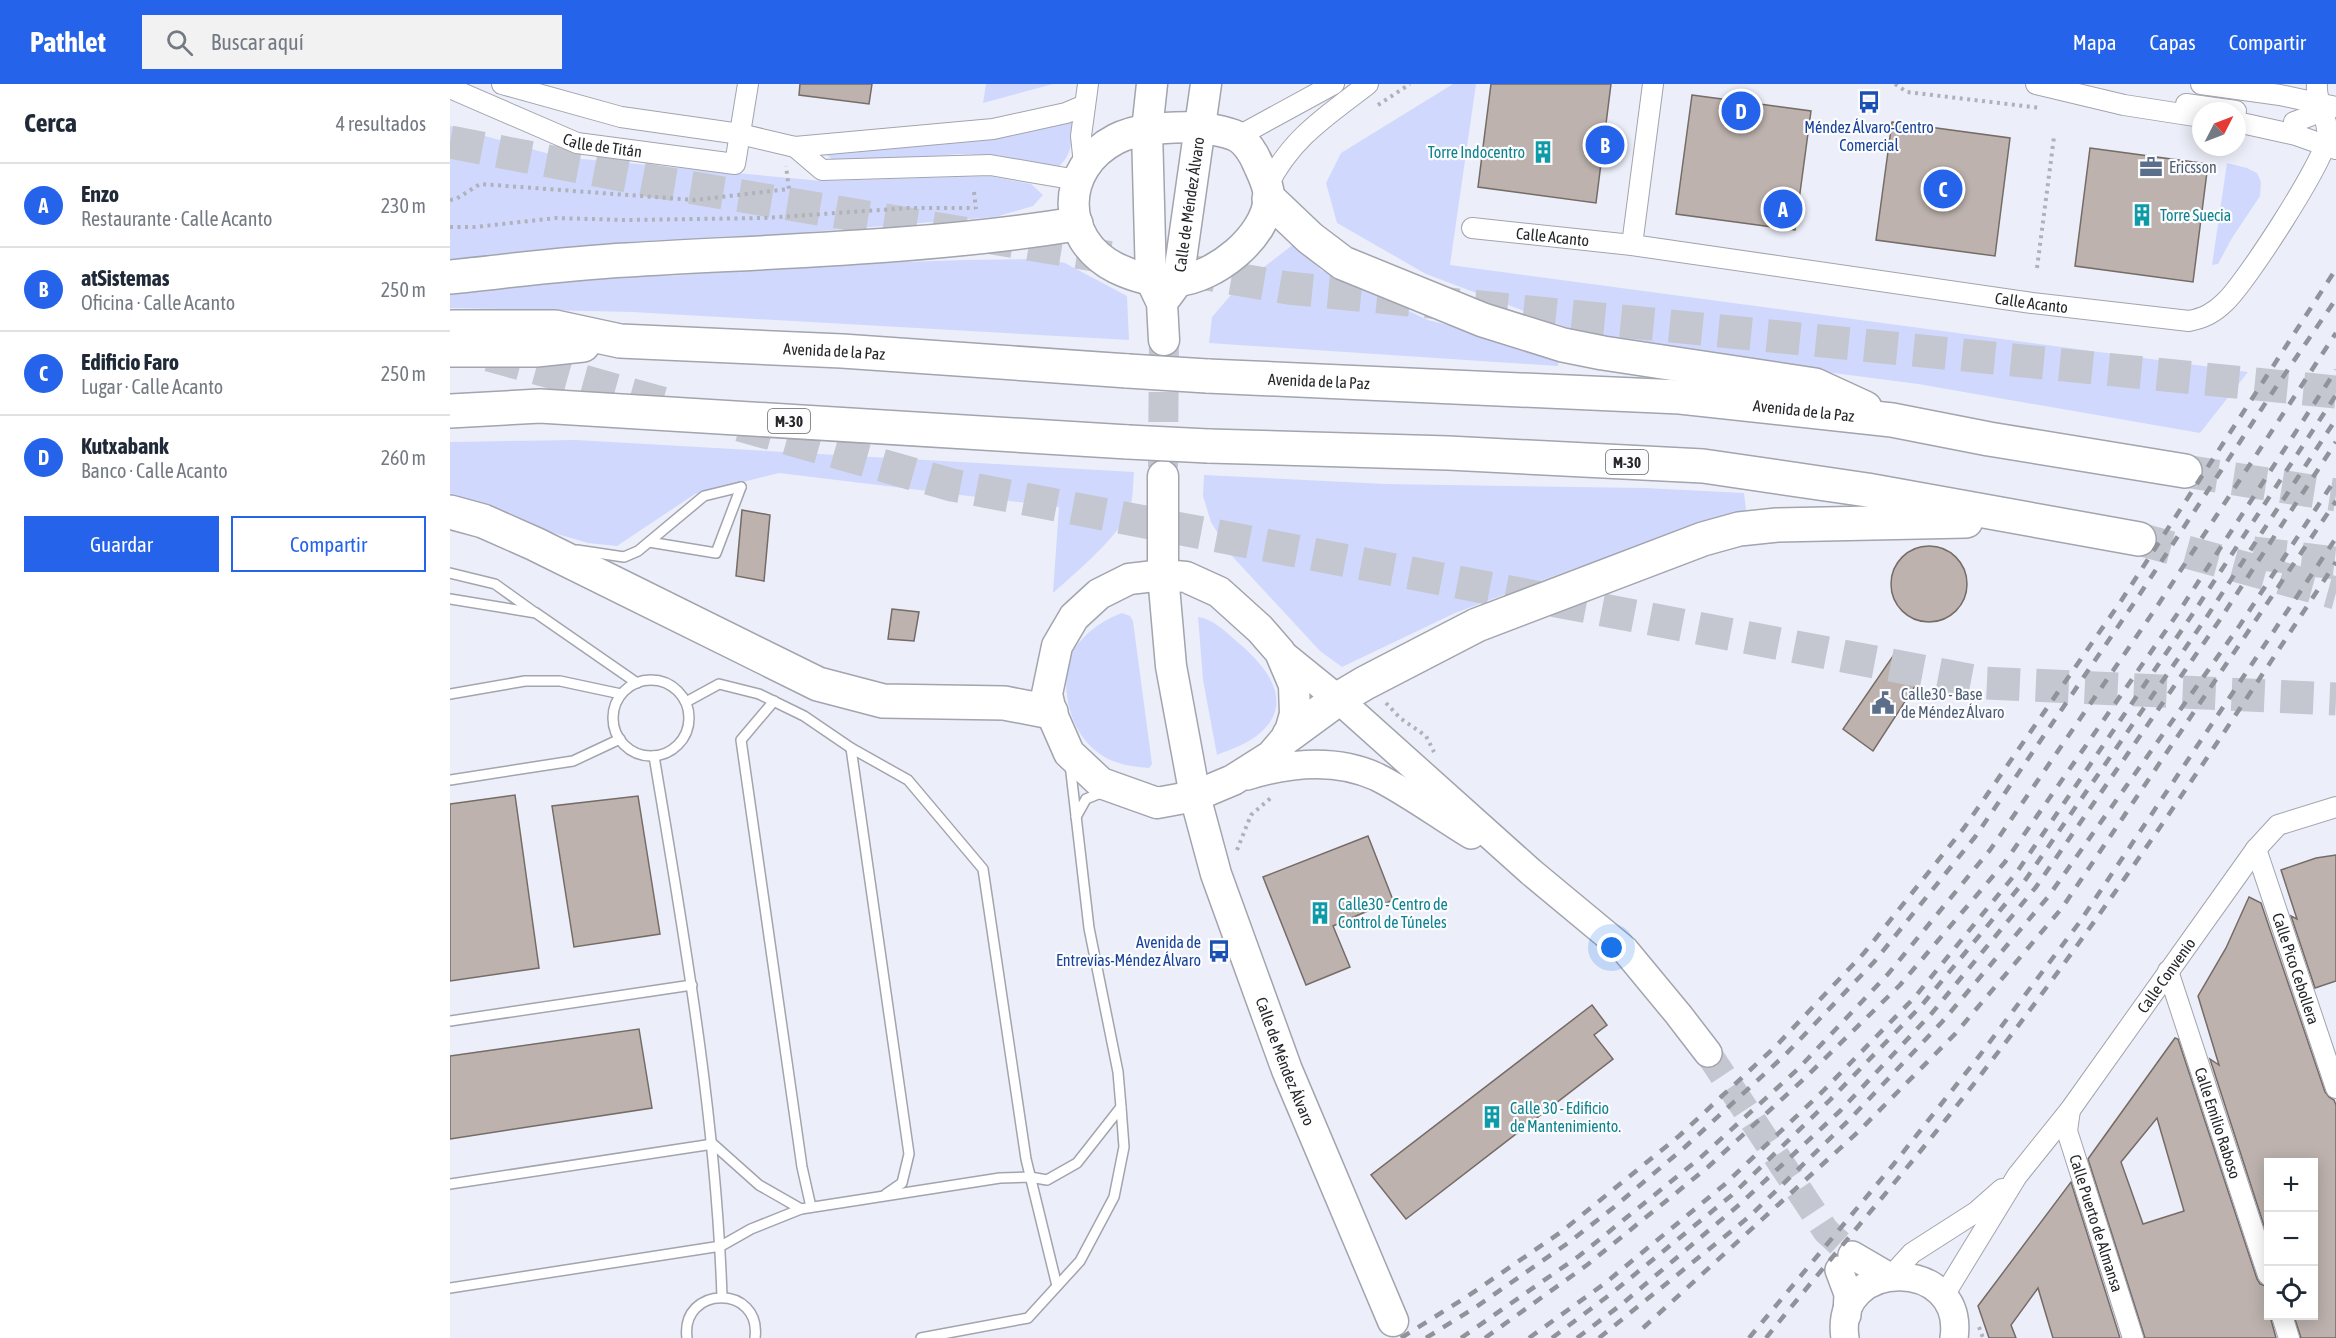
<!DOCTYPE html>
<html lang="es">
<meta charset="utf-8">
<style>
:root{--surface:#fff;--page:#f2f2f3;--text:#1f2937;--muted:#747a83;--line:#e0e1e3;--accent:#2563eb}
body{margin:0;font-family:"Asap Condensed",sans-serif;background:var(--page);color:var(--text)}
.controls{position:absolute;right:18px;bottom:18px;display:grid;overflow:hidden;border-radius:0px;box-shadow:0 3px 15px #0003}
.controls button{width:54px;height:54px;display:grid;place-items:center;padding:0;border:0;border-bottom:2px solid var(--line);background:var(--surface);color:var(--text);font:30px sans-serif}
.compass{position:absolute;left:1742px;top:18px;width:54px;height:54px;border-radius:50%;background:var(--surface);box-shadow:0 3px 15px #0003;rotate:48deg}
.you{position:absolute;left:1162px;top:864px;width:21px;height:21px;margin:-15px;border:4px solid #fff;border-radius:50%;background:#1a73e8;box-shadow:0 0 0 9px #1a73e833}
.badge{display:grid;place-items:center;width:39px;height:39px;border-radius:50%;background:var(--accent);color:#fff;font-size:20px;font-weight:700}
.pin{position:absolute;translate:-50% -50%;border:3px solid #fff;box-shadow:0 2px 6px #0006}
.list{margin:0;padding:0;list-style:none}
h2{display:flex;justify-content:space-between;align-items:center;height:78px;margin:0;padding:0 24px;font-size:26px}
h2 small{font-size:20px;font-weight:400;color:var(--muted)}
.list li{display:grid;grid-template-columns:39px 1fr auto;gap:18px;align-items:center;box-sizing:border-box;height:84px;padding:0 24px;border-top:2px solid var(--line)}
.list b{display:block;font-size:22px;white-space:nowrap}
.list p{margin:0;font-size:20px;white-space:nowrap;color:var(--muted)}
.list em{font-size:20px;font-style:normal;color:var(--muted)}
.actions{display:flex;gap:12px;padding:18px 24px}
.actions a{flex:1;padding:14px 0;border:2px solid var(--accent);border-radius:0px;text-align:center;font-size:21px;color:var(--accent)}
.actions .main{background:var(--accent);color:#fff}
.icon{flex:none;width:33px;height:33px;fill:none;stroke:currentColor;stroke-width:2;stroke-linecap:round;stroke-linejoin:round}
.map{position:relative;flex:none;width:1886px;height:1254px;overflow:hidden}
header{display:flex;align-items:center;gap:36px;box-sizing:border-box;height:84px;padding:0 30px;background:var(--accent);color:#fff}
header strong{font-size:28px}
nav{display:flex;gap:33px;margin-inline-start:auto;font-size:21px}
.search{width:420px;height:54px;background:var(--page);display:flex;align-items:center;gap:15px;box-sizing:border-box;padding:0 21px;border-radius:0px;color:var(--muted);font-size:22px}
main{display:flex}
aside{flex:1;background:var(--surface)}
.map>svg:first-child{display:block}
.green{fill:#d0d9fd}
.building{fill:#bdb2ad;stroke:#756b67;stroke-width:1.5;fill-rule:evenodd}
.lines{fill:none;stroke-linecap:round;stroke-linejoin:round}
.secondary-tunnel{stroke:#c4c7d0;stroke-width:27;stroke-dasharray:27 14;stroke-linecap:butt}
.primary-tunnel{stroke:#c4c7d0;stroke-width:30;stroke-dasharray:30 15;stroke-linecap:butt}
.highway-tunnel{stroke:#c4c7d0;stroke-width:33;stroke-dasharray:33 16;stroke-linecap:butt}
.lane-casing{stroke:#a2a4ae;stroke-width:12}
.street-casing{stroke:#a2a4ae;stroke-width:22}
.secondary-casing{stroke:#a2a4ae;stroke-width:30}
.primary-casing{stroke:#a2a4ae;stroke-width:33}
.highway-casing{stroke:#a2a4ae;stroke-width:36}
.path{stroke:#b0b2ba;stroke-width:4;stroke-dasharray:3 4.5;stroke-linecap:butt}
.lane{stroke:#fff;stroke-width:9}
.street{stroke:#fff;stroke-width:20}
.secondary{stroke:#fff;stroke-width:27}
.primary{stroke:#fff;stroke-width:30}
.highway{stroke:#fff;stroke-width:33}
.rail{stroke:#91939a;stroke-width:4.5;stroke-dasharray:10 10;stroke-linecap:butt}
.highway-bridge-casing{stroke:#a2a4ae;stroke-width:36;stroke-linecap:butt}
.highway-bridge{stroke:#fff;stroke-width:33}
.labels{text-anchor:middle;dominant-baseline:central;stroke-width:4.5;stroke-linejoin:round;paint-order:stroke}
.shield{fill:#fcfcfe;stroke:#66676a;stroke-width:1.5}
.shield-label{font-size:15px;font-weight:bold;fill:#26272a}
.transit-label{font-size:16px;fill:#164399;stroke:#fcfcfe}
.street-label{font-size:16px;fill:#26272a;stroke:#fcfcfe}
.culture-label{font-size:16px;fill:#0d838f;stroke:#fcfcfe;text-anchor:start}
.service-label{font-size:16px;fill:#4e5e75;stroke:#fcfcfe;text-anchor:start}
</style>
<header>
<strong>Pathlet</strong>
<div class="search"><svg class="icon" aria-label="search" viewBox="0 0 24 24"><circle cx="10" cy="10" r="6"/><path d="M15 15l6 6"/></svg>Buscar aquí</div>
<nav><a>Mapa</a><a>Capas</a><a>Compartir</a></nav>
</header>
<main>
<aside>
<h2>Cerca<small>4 resultados</small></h2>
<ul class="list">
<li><span class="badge">A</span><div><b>Enzo</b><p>Restaurante · Calle Acanto</p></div><em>230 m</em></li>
<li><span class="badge">B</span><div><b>atSistemas</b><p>Oficina · Calle Acanto</p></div><em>250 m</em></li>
<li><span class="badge">C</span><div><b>Edificio Faro</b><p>Lugar · Calle Acanto</p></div><em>250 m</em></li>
<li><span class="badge">D</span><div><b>Kutxabank</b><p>Banco · Calle Acanto</p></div><em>260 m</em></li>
</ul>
<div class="actions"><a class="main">Guardar</a><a>Compartir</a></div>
</aside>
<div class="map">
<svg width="1886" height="1254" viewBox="0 0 1886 1254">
<rect width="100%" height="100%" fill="#eceff9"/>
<g class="green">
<path d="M 536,0 L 603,0 L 533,19 Z"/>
<path d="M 1003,0 L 1026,0 L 1000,181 L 1798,288 L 1750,349 L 1468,300 L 1161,260 L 976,190 L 887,139 L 876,99 L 891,69 Z"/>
<path d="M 623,36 C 622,54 623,71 608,83 L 593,82 L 546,71 L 510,70 L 430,76 L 383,76 L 373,68 Z"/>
<path d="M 0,42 L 110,73 L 373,97 L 539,92 L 581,100 L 593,111 L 583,122 L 545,133 L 0,177 Z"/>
<path d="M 1777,79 L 1797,84 L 1807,89 L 1811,98 L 1810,112 L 1782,154 L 1768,180 L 1762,181 Z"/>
<path d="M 845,159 L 871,186 L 978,236 L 1109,270 L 1108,282 L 759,259 L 762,233 L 787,204 Z"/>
<path d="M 593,175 L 615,179 L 677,212 L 679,256 L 182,228 L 0,224 L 0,202 L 139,192 L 219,192 L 369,181 L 513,176 Z"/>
<path d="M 126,356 L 684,388 C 683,399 683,411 681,421 C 676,447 623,491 603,509 L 609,423 L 329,389 L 245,410 L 167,462 L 138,459 L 87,444 L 0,409 L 0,358 Z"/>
<path d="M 754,391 L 936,400 L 1195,404 L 1294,409 L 1296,426 L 1120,486 L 1005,529 L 892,583 L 870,567 L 781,471 L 761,438 L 753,412 Z"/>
<path d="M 672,529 L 680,532 L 683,537 L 702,680 L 699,684 C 685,683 671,681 658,675 C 625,658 611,617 618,583 C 619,579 620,573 622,569 C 632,551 652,536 672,529 Z"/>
<path d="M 748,533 C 764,535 779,551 791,561 C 821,587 846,623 805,653 C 794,661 779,666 767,671 L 753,596 Z"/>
</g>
<g class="building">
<path d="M 350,0 L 422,0 L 419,20 L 349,11 Z"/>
<path d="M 1041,0 L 1161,0 L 1146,119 L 1028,103 Z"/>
<path d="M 1242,11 L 1361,27 L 1345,146 L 1226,130 Z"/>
<path d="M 1442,38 L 1560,54 L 1545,172 L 1426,156 Z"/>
<path d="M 1640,64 L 1758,80 L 1743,198 L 1625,182 Z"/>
<path d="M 292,426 L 320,431 L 314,497 L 286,492 Z"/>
<circle cx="1479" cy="500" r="38"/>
<path d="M 442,525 L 469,528 L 464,557 L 438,555 Z"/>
<path d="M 1443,572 L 1471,593 L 1423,667 L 1393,645 Z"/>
<path d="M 65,711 L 89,884 L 0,897 L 0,720 Z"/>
<path d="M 188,712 L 210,850 L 124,863 L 102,722 Z"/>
<path d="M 918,752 L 943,816 L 883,842 L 900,883 L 856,901 L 813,793 Z"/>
<path d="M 1886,771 L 1886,897 L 1865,904 L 1841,832 L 1847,835 L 1831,786 L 1866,774 Z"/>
<path d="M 1799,813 L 1811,819 L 1875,1008 L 1879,1013 L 1884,1016 L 1886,1021 L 1886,1254 L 1851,1254 L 1844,1232 L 1863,1232 L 1863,1078 L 1818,1078 L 1818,1154 L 1760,975 L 1769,981 L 1748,912 L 1776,864 Z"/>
<path d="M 1142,921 L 1157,941 L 1144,951 L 1163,975 L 956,1135 L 921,1091 Z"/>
<path d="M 189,945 L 202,1024 L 0,1055 L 0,972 Z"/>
<path d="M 1725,954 L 1728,955 L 1807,1195 L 1810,1200 L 1818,1203 L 1818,1232 L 1820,1232 L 1826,1254 L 1695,1254 L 1638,1075 ZM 1707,1034 L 1734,1127 L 1693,1140 L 1671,1078 Z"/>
<path d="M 1621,1098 L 1670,1254 L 1603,1254 L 1588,1204 L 1561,1241 L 1566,1254 L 1539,1254 L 1528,1222 Z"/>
</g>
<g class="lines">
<path class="secondary-tunnel" d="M 1258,969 L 1376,1147 L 1402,1171"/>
<path class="primary-tunnel" d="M 713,383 L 714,256"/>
<g class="highway-tunnel">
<path d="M 0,58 L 202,97 L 668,175"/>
<path d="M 733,186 L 838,204 L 1886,308"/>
<path d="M 39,271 L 226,323"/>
<path d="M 290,341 L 502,401 L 1534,599 L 1886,615"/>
<path d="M 1735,387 L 1886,411"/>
<path d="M 1689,455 L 1886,509"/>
<path d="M 1803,469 L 1886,479"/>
</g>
<g class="lane-casing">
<g id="lane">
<path d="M 199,458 L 266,469 L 291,403"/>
<path d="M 127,466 L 174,473 L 188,467 L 254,412 L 291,403"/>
<path d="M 0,489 L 45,500 L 84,528"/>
<path d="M 0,515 L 86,529 L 187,599"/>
<circle cx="201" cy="634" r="38"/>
<path d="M 0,610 L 75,597 L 110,597 L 171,610"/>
<path d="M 324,617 L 291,656 L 352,1083 L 361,1123"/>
<path d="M 236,618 L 269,600 L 309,610 L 354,632 L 401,664 L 458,696 L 533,785 L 576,1075 L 607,1202"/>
<path d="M 401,664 L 459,1070 L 452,1099 L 436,1110"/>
<path d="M 204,672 C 234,852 266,1031 272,1213"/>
<path d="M 620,680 L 639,844 L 668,988 L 671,1023"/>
<path d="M 0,696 L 123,677 L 170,655"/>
<path d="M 626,733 L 636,715 L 653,708"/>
<path d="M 0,937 L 242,901"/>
<path d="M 0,1100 L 263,1060 L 309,1101 L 351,1125 L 550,1094 L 580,1093 L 597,1096 L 627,1079 L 671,1023 L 674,1063 L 664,1113 L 630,1177 L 578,1234 L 471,1254"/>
<path d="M 0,1204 L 271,1162 L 301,1145 L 351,1125"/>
<path d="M 237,1254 C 230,1201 312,1200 305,1254"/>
</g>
</g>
<g class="street-casing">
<g id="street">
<path d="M 52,0 L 171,33 L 290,50 L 345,63 L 543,45 L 616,29 L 635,21"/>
<path id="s1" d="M 1203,0 L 1182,161 L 1582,219 L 1739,237 C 1754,234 1764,229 1775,218 C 1795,200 1874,78 1877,54 C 1880,35 1865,19 1867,0"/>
<path d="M 1586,0 L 1674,21 L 1751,33"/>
<path d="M 1751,0 L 1830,11 L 1886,23"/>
<path id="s2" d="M 0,4 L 127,59 L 285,80 L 298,0"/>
<path d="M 1736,20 L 1786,27"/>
<path d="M 1787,38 L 1846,51 L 1886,65"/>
<path d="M 1844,38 L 1860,32 L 1868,18"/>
<path d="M 787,53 L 884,0"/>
<path d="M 345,63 L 372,86 L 540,81 L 627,96"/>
<path d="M 634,80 L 631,52 L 638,0"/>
<path d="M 818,101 C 842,53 877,32 918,0"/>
<path id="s3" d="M 1022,144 L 1182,161"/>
<path id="s4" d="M 1806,765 L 1886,1004"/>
<path id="s5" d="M 1718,887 L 1818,1191"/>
<path id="s6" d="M 1620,1026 L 1617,1047 L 1683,1254"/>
<path d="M 1441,1192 L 1462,1169 L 1526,1128 L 1552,1105"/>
<path id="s7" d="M 1493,1213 L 1567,1092 L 1620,1026 L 1806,765 L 1828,741 L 1886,723"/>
<path d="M 1832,1232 L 1839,1254"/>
</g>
</g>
<g class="secondary-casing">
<g id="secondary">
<path d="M 830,568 L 888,615 L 1081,788 L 1175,866 L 1228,930 L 1258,969"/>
<path d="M 797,692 C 839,679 886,674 927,693 C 959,709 991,733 1021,751"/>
<path d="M 1402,1171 L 1438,1192"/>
<path d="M 1389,1186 L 1398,1210 L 1397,1231"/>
<path d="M 1395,1254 C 1383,1172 1516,1173 1504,1254"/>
</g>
</g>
<g class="primary-casing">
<g id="primary">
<path d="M 702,0 L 697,46 L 701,196 L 712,219 L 714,256"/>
<path d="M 751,43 C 762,46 776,47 786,52 C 796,57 804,70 808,80 C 813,91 819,102 819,114 C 816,154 764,194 727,197 C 705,199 685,193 666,184 C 609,155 610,84 666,55 C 691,42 723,44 751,43 Z"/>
<path id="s8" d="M 717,212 L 728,197 L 756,0"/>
<path id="s9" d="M 713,392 L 713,491 L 721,582 L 745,712 L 766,790 L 837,986 L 943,1237"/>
<path d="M 713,491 L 736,493 L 769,508 L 810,545 L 830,568 L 844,601 L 845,630 L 839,651 L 821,672 L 783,696 L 745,712 L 707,719 L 651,699 L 619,669 L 601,628 L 597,610 L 607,562 L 624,533 L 649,510 L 679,495 Z"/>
</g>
</g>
<g class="highway-casing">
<g id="highway">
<path d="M 819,115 L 860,154 L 893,179 L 1033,236 L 1113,261 L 1153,269 L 1365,301 L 1415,324"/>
<path d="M 0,193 C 59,187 118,179 177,176 C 327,167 477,164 626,140"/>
<path id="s10" d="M 0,243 L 105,243 L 170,257 L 392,267 L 678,287"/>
<path d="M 0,266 L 86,266 L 133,261"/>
<path id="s11" d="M 757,292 L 1230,313 L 1442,336 L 1539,355 L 1735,387"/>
<path d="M 0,327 L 90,322 L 678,358"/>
<path d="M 758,362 L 998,369 L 1253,382 L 1417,406 L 1689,455"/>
<path d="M 0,428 L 33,437 L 85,460 L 368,600 L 433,617 L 554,619 L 601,628"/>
<path d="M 839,651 L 888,615 L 915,599 L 1027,541 L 1253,455 L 1289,445 L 1327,441 L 1516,437"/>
</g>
</g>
<g class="path">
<path d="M 1445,0 L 1457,8 L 1591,24"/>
<path d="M 928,21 L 960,0"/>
<path d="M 524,108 L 526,125"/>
<path d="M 0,116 L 6,115 L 30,100 L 245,116 L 339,105 L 336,82"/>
<path d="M 0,143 L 25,143 L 106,134 L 176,136 L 315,134 L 458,124 L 525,124"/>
<path d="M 1587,184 L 1604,53"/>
<path d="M 936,619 L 950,634 L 976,652 L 984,668"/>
<path d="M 787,766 L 801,731 L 823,712"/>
<path d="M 1529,1243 L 1533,1254"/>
</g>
<use href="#lane" class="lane"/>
<use href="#street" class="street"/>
<use href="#secondary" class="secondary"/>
<use href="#primary" class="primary"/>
<use href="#highway" class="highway"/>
<g class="rail">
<path d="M 1193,1244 L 1409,1047 L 1505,950 L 1612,824 L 1886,417"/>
<path d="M 951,1254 L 1018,1212 L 1111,1148 L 1229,1052 L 1326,962 L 1414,869 L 1514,744 L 1671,517 L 1886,185"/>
<path d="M 976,1254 L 1026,1223 L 1118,1159 L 1163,1124 L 1235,1063 L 1335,971 L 1424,878 L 1525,753 L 1684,519 L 1826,303 L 1886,215"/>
<path d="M 1011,1254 L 1129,1172 L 1250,1074 L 1348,985 L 1438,890 L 1540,766 L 1706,524 L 1886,249"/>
<path d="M 1035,1254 L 1137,1181 L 1258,1083 L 1356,993 L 1450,901 L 1555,778 L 1728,529 L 1886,286"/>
<path d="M 1079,1254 L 1154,1200 L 1274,1101 L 1372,1008 L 1464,914 L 1567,788 L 1742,531 L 1886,311"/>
<path d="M 1102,1254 L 1162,1209 L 1282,1111 L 1380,1016 L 1472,921 L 1576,795 L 1756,534 L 1886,335"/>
<path d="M 1127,1254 L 1172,1220 L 1290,1120 L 1390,1027 L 1482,929 L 1586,803 L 1769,537 L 1886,358"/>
<path d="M 1149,1254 L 1300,1132 L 1399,1036 L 1492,938 L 1598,813 L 1790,541 L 1886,394"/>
<path d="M 1299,1254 L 1443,1081 L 1530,971 L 1629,839 L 1886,454"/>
<path d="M 1316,1254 C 1390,1162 1468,1074 1539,980 C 1663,819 1775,648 1886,478"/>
</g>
<g class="highway-bridge-casing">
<g id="highway-bridge">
<path d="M 678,287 L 757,292"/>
<path d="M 678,358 L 758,362"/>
</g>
</g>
<use href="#highway-bridge" class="highway-bridge"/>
</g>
<defs>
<g id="bus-bare" transform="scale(1.8)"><path d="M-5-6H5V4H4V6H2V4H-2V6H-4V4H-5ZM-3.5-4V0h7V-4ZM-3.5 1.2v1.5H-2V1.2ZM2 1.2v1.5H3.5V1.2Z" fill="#1a4fb4" stroke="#fcfcfe" stroke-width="2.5" paint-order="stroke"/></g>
<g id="building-bare" transform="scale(1.8)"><path d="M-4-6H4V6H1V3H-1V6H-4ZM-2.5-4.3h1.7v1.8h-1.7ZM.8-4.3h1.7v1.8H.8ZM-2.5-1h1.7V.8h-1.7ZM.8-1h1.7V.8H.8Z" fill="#0f9aa8" stroke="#fcfcfe" stroke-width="2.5" paint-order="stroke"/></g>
<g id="office-bare" transform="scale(1.8)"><path d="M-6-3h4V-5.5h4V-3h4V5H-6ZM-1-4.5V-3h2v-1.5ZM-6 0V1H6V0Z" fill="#5c6f8a" stroke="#fcfcfe" stroke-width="2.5" paint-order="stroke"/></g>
<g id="civic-bare" transform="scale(1.8)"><path d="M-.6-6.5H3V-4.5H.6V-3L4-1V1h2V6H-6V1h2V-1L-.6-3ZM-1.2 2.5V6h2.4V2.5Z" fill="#5c6f8a" stroke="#fcfcfe" stroke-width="2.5" paint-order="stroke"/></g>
</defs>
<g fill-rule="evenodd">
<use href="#bus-bare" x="1419" y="18"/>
<use href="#building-bare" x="1093" y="68"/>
<use href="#office-bare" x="1701" y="83"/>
<use href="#building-bare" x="1692" y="131"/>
<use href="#civic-bare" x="1433" y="619"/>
<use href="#building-bare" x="870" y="829"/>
<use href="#bus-bare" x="769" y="867"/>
<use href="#building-bare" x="1042" y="1033"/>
</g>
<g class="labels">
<g class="shield">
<rect x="318" y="325" width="42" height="24" rx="4.5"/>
<rect x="1156" y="366" width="42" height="24" rx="4.5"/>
</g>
<g class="shield-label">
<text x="339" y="337">M-30</text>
<text x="1177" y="378">M-30</text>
</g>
<g class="transit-label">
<text x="1419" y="43">Méndez Álvaro-Centro<tspan x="1419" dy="18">Comercial</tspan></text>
<text x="751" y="858" text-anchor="end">Avenida de<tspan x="751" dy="18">Entrevías-Méndez Álvaro</tspan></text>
</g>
<g class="street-label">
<text stroke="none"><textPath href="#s2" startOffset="164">Calle de Titán</textPath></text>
<text stroke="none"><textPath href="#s8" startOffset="96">Calle de Méndez Álvaro</textPath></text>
<text stroke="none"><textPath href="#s3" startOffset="81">Calle Acanto</textPath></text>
<text stroke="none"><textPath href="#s1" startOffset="566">Calle Acanto</textPath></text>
<text stroke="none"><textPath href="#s10" startOffset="386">Avenida de la Paz</textPath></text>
<text stroke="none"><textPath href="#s11" startOffset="112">Avenida de la Paz</textPath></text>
<text stroke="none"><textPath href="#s11" startOffset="598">Avenida de la Paz</textPath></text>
<text stroke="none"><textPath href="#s4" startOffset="126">Calle Pico Cebollera</textPath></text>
<text stroke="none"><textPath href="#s7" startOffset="392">Calle Convenio</textPath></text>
<text stroke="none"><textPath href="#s9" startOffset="603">Calle de Méndez Álvaro</textPath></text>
<text stroke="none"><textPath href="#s5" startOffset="160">Calle Emilio Raboso</textPath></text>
<text stroke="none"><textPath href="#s6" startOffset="118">Calle Puerto de Almansa</textPath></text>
</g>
<g class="culture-label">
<text x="1075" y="68" text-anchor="end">Torre Indocentro</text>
<text x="1710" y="131">Torre Suecia</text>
<text x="888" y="820">Calle30 - Centro de<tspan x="888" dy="18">Control de Túneles</tspan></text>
<text x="1060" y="1024">Calle 30 - Edificio<tspan x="1060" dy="18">de Mantenimiento.</tspan></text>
</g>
<g class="service-label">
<text x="1719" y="83">Ericsson</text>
<text x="1451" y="610">Calle30 - Base<tspan x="1451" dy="18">de Méndez Álvaro</tspan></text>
</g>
</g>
</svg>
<div class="controls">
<button>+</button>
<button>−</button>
<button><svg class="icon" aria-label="locate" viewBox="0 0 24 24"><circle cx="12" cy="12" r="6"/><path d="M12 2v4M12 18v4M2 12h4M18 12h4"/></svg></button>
</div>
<svg class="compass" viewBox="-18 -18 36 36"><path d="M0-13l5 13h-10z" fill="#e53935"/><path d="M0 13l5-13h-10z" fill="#747a83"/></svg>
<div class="you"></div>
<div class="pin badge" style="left:1333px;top:125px">A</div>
<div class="pin badge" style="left:1155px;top:61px">B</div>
<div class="pin badge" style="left:1493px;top:105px">C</div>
<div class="pin badge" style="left:1291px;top:27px">D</div>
</div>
</main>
